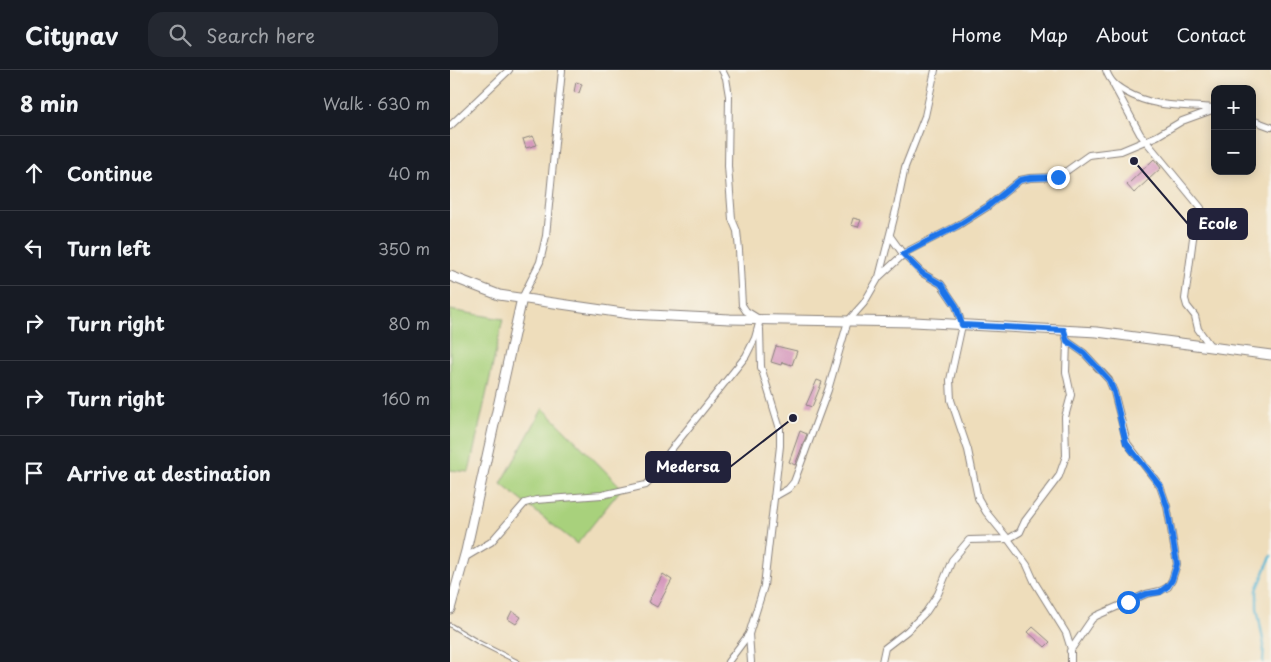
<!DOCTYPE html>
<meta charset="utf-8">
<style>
:root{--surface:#171b24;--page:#242831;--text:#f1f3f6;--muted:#9ea1a6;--line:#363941}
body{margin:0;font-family:"Playpen Sans",sans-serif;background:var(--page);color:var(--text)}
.controls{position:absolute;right:15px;top:15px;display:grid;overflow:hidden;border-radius:10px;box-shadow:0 2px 12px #0003}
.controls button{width:45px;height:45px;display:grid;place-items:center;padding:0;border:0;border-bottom:1px solid var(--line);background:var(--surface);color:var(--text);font:25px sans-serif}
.stop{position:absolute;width:15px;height:15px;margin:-11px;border:4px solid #1a73e8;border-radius:50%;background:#fff}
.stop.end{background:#1a73e8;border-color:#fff;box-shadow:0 1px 5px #0008}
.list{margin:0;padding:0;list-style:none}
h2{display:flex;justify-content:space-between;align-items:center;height:65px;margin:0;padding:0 20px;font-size:21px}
h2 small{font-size:16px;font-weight:400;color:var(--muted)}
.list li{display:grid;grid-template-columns:32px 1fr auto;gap:15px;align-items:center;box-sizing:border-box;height:75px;padding:0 20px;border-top:1px solid var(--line)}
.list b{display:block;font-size:19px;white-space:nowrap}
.list em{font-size:16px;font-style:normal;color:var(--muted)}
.icon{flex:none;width:28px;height:28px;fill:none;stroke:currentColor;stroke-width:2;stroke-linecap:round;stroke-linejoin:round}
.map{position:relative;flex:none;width:821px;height:592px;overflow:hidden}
header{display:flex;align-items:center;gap:30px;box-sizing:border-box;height:70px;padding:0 25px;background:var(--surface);border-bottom:1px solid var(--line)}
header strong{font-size:24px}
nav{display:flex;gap:28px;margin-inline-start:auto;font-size:18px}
.search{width:350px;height:45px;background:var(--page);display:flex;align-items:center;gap:12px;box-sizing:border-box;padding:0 18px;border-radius:15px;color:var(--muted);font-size:19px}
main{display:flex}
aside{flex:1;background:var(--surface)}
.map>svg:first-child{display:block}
.green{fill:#a8d17c;stroke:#657a5c}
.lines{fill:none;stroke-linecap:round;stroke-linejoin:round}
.stream{stroke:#54b4d2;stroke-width:2.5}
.building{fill:#d18eb8}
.lane-casing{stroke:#88807b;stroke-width:5}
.street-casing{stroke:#88807b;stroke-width:8}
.secondary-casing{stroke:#88807b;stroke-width:11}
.lane{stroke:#fff;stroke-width:3}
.street{stroke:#fff;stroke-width:6}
.secondary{stroke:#fff;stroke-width:9}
.route{stroke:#1a73e8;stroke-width:6}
.leader{fill:none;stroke:#22223b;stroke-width:2}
.callout-dot{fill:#22223b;stroke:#f7f3e8;stroke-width:2}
.callout{fill:#22223b;stroke:#22223b;stroke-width:2}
.callout-label{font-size:15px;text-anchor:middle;font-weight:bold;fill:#fff}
</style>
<header>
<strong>Citynav</strong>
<div class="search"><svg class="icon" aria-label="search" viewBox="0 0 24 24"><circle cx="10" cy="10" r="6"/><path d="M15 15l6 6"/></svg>Search here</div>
<nav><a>Home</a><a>Map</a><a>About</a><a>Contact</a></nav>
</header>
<main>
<aside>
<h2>8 min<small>Walk · 630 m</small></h2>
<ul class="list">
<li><svg class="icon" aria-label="ahead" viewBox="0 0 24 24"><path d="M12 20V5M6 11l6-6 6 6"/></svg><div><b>Continue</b></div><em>40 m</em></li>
<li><svg class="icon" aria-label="left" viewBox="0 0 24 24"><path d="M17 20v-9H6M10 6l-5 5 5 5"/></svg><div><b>Turn left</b></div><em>350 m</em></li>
<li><svg class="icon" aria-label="right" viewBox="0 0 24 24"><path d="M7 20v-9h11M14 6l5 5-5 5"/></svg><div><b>Turn right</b></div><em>80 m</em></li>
<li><svg class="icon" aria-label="right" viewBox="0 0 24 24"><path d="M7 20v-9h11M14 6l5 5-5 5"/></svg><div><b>Turn right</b></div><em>160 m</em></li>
<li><svg class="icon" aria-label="arrive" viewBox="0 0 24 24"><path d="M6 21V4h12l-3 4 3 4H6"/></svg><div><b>Arrive at destination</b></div></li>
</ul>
</aside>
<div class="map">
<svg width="821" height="592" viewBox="0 0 821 592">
<rect width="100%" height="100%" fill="#f7f3e8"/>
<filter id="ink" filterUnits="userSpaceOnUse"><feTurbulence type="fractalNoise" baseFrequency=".02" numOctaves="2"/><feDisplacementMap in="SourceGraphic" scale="10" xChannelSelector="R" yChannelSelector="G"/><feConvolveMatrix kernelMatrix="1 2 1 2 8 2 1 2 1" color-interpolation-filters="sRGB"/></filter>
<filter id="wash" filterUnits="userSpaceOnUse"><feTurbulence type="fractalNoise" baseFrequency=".0096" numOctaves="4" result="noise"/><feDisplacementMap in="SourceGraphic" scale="20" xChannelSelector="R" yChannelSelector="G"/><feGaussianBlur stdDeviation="1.12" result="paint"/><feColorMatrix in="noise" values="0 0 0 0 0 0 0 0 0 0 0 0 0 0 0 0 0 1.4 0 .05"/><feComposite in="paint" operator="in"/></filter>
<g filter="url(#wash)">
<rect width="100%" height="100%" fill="#edb"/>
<g class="green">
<path d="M 0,240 L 53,249 L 19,402 L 0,400 Z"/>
<path d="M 93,338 L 172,418 L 127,474 L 51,414 Z"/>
</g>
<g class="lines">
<path class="stream" d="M 813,592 L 814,575 L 807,538 L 807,520 L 821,486"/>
</g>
<g id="blocks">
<g class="building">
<path d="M 126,12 L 132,14 L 129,23 L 124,22 Z"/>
<path d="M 83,66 L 87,75 L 76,78 L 73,69 Z"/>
<path d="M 704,89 L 711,98 L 684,123 L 677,115 Z"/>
<path d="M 403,148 L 411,150 L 408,157 L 401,155 Z"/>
<path d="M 326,276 L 347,281 L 342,295 L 332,292 L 331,295 L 321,292 Z"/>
<path d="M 367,310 L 372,312 L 362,337 L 356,335 Z"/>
<path d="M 350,361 L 357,364 L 345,395 L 339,392 Z"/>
<path d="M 213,504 L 222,510 L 207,537 L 198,532 Z"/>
<path d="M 62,541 L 71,547 L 66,554 L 58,549 Z"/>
<path d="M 583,557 L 600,572 L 595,577 L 578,562 Z"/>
</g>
</g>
</g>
<g filter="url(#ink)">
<use href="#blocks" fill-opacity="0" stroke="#88807b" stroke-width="1"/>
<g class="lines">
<g class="lane-casing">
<path id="lane" d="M 0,555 L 28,572 L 68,592"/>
</g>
<g class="street-casing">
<g id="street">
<path d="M 272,0 L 276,8 L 279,26 L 278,96 L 282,149 L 287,161 L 289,180 L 292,235 L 296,241 L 309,249"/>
<path d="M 656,0 C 660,12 666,16 676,22 C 704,38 732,35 763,38"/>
<path d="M 663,14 L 690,64 L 751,138 L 752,144 L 743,168 L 735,229 L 737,236 L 745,246 L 748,259 L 761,277"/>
<path d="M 802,50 L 821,57"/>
<path d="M 0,56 L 59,0"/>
<path d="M 440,166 L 453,184 L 472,203 L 491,214 L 506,236 L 512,255 L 500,310 L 501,330 L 518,380 L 528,428 L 536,442 L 558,469 L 577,495 L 585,513 L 616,563 L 621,579 L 621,592"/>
<path d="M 430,206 L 456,182 L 507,156 L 537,137 L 570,110 L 580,108 L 608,107 L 639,85 L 671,81 L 707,66 L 732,51 L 765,39"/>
<path d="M 72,228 L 90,192 L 96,166 L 112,0"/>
<path d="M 614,261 L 617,271 L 634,283 L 659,310 L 664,322 L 677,373 L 710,416 L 717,436 L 727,494 L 722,510 L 718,517 L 710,521 L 696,524 L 646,546 L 642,549 L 620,581"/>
<path d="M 324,427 L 338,419 L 344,412 L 378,320 L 398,251 L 414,233 L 429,207 L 447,136 L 455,97 L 475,46 L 485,0"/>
<path d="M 14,488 L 41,472 L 75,433 L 86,430 L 152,425 L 196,415 L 203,408 L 220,381 L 296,286 L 305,268 L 310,250"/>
<path d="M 278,592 L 299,564"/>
<path d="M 301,592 L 299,564 L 314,516 L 330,376 L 330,359 L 311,297 L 310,259"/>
<path d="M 432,592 L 435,578 L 457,561 L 476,542 L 488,524 L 502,490 L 519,470 L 558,469 L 570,462 L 575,451 L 609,406 L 616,386 L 615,347 L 621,325 L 616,302 L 617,271"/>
</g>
</g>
<g class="secondary-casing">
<g id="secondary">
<path d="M 0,206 L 49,225 L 180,244 L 280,249 L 464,252 L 647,262 L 821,285"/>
<path d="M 0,539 L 16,481 L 72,228"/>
</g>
</g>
<use href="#lane" class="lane"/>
<use href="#street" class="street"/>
<use href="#secondary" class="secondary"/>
</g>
</g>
<g class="lines" filter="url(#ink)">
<path class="route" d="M 608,107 L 580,108 L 570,110 L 537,137 L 507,156 L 453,184 L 472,203 L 491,214 L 496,221 L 506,236 L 512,255 L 614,260 L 617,271 L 634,283 L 659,310 L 664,322 L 676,373 L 710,416 L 717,436 L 727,494 L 722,510 L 718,516 L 710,522 L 696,524 L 678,532"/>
</g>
<path class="leader" d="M684 91L738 154M343 348L280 397"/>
<g class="callout-dot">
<circle cx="684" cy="91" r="5"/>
<circle cx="343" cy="348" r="5"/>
</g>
<g class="callout">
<rect x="738" y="139" width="59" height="30" rx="5"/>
<rect x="196" y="382" width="84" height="30" rx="5"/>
</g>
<g class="callout-label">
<text x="768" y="159">Ecole</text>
<text x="238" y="402">Medersa</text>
</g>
</svg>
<div class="controls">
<button>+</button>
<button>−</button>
</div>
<div class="stop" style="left:678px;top:532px"></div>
<div class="stop end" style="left:608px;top:107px"></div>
</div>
</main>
